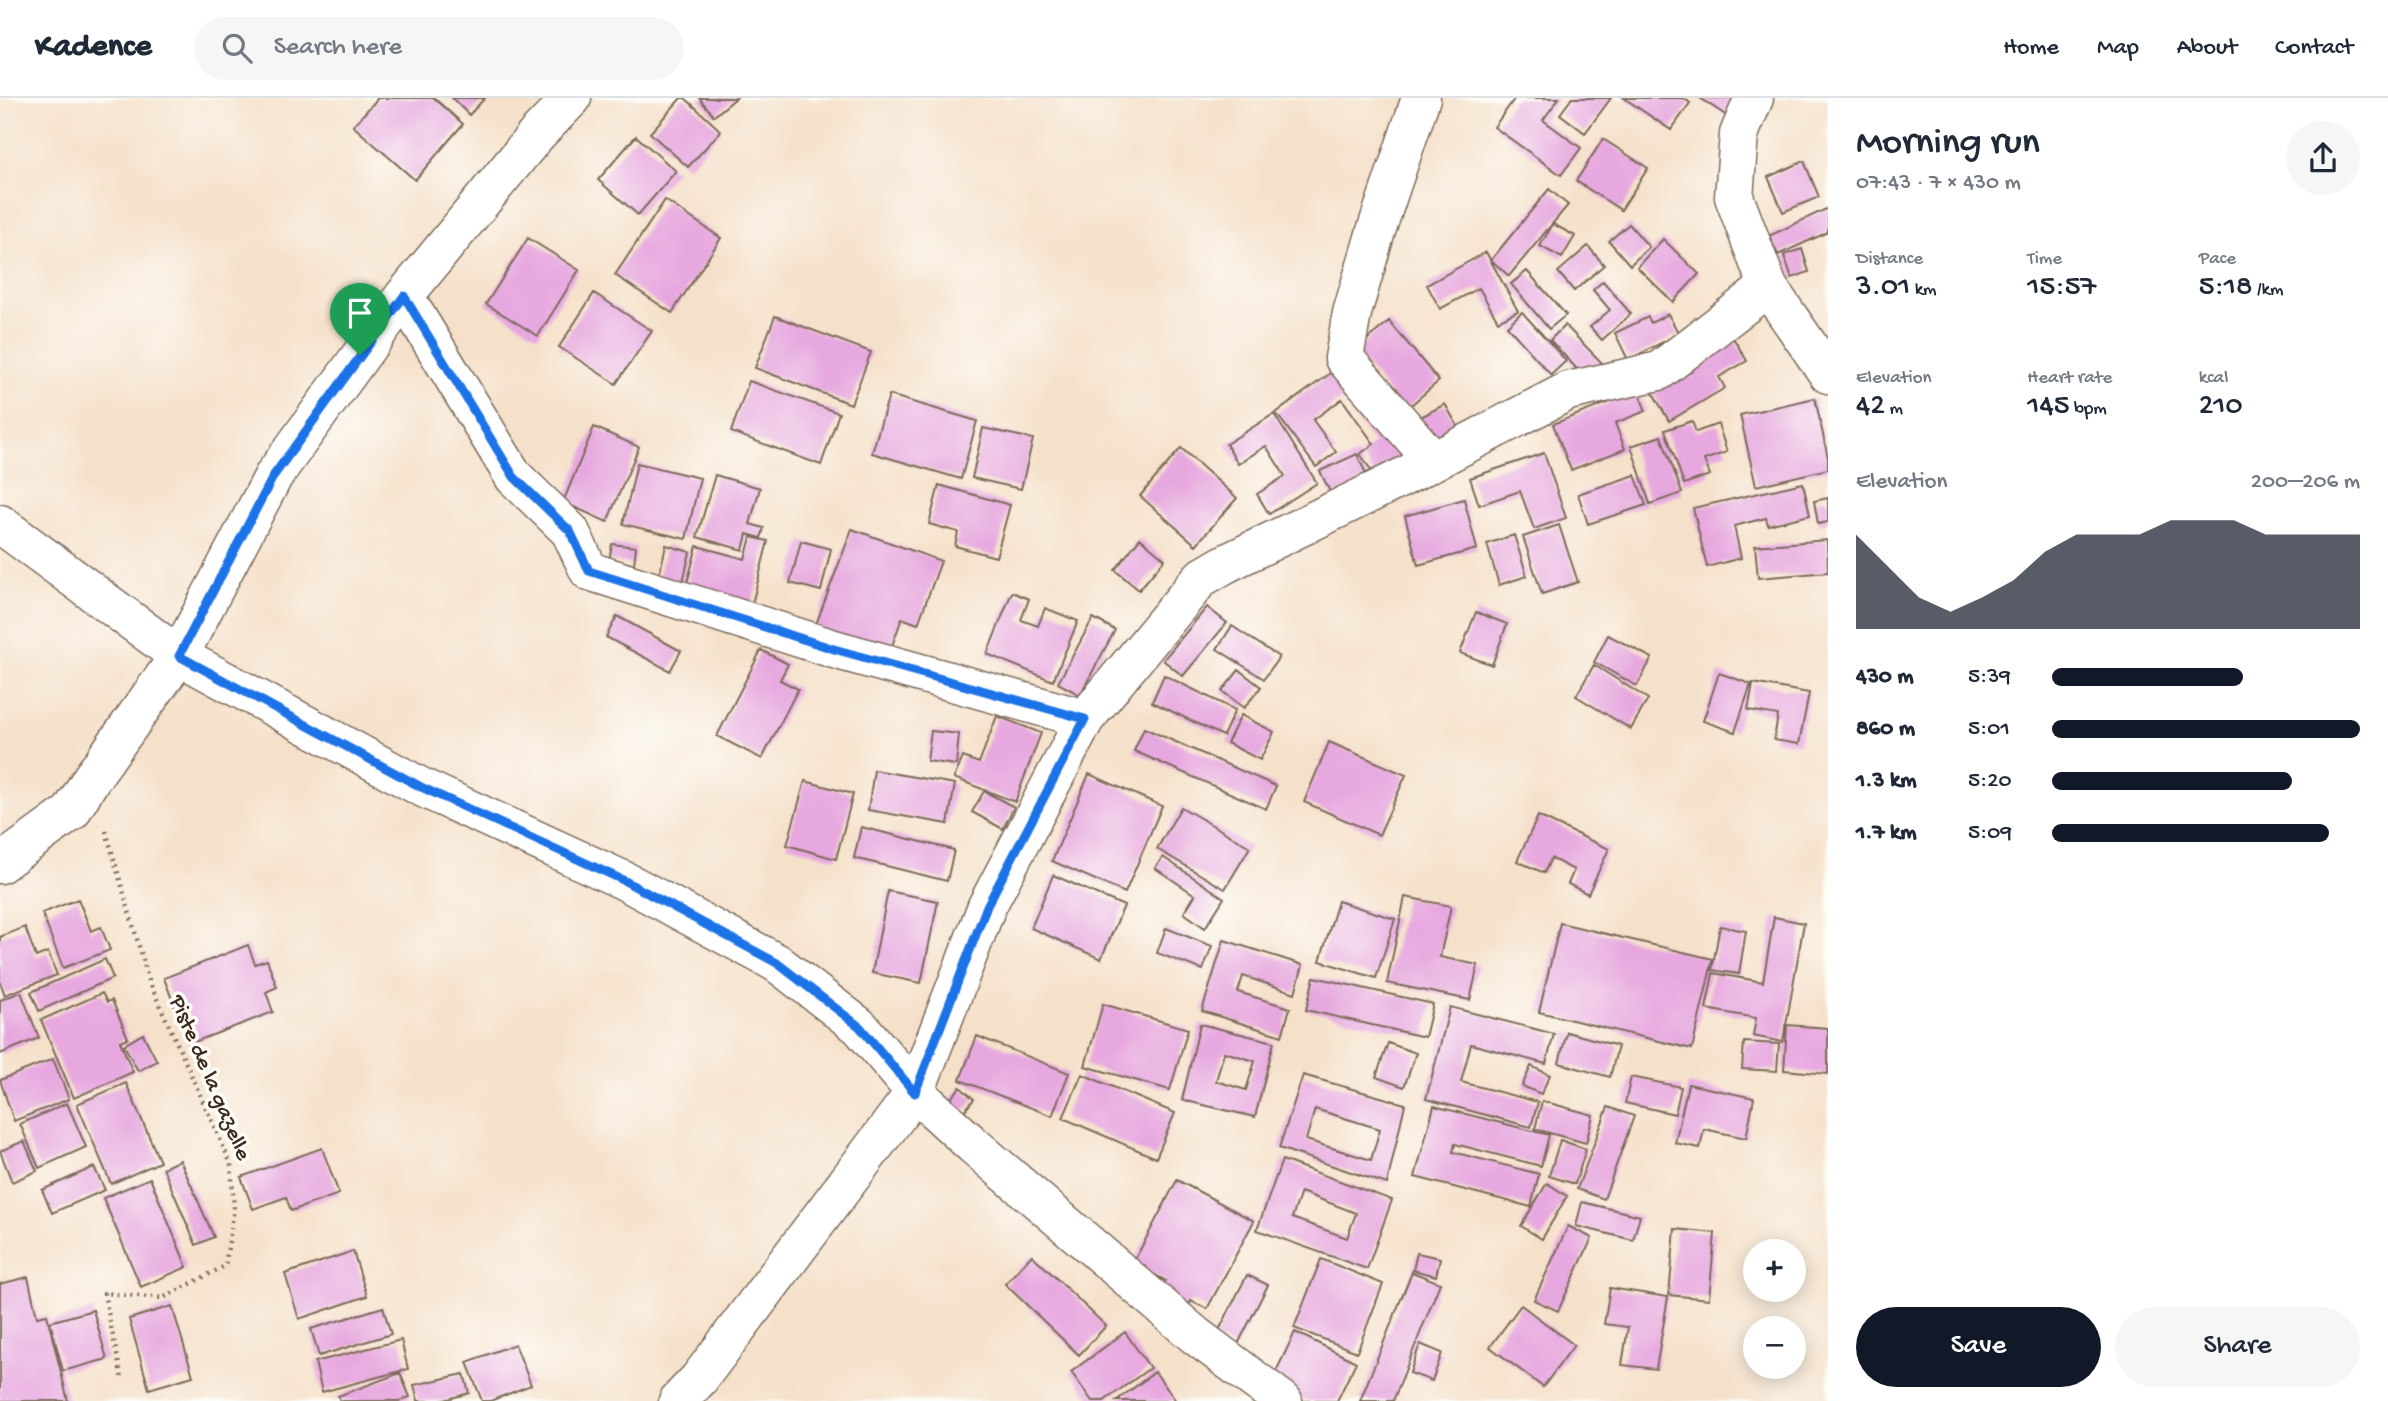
<!DOCTYPE html>
<meta charset="utf-8">
<style>
:root{--surface:#fff;--page:#f6f6f7;--text:#1f2937;--muted:#747a83;--line:#e0e1e3;--accent:#111827}
body{margin:0;font-family:"Gochi Hand",sans-serif;background:var(--page);color:var(--text);height:100vh;display:flex;flex-direction:column;font-size:26px;white-space:nowrap}
*{box-sizing:border-box;margin:0}
p{font-size:23px;color:var(--muted)}
.icon{flex:none;width:38px;height:38px;fill:none;stroke:currentColor;stroke-width:2;stroke-linecap:round;stroke-linejoin:round}
.map{position:relative;flex:1;overflow:hidden}
.sheet{display:flex;flex-direction:column;background:var(--surface);width:560px}
.sheet>*{flex:none}
.controls{position:absolute;left:1743px;top:1141px;display:grid;gap:14px}
.controls a{display:grid;place-items:center;width:63px;height:63px;border-radius:50%;background:var(--surface);box-shadow:0 4px 18px #0003;font-size:35px}
.pin{position:absolute;display:grid;place-items:center;width:60px;height:60px;color:#fff;margin:-72px -30px;border-radius:50% 50% 50% 0;rotate:-45deg;box-shadow:0 0 7px #0007}
.pin .icon{rotate:45deg}
.round{display:grid;place-items:center;flex:none;width:74px;height:74px;border-radius:37px;background:var(--page)}
.summary{display:flex;align-items:center;justify-content:space-between;height:119px;padding:0 28px}
h1{font-size:38px;font-weight:600;line-height:52px}
.stats{display:grid;grid-template-columns:repeat(3,1fr);gap:10px;height:119px;padding:7px 28px}
.stats div{display:grid;align-content:center}
.stats b{font-size:30px;font-weight:600}
.stats small{font-size:19px;font-weight:400}
.stats p{font-size:19px}
.chart{height:196px;padding:14px 28px}
.chart p{display:flex;justify-content:space-between}
.chart svg{width:100%;height:126px;margin-top:7px;fill:var(--accent);opacity:.7}
.primary-button{display:flex;gap:14px;margin-top:auto;padding:14px 28px}
.primary-button a{flex:1;height:80px;border-radius:42px;background:var(--accent);color:#fff;font-size:28px;font-weight:600;line-height:80px;text-align:center}
.primary-button a+a{background:var(--page);color:var(--text)}
ul{padding:0 28px;list-style:none;font-size:23px}
li{display:grid;grid-template-columns:112px 84px 1fr;align-items:center;height:52px}
li i{height:18px;border-radius:9px;background:var(--accent)}
header{display:flex;align-items:center;gap:42px;box-sizing:border-box;height:98px;padding:0 35px;background:var(--surface);border-bottom:2px solid var(--line)}
header strong{font-size:33px}
nav{display:flex;gap:38px;margin-inline-start:auto;font-size:24px}
.search{width:490px;height:63px;background:var(--page);display:flex;align-items:center;gap:18px;box-sizing:border-box;padding:0 24px;border-radius:38px;color:var(--muted);font-size:26px}
main{display:flex;flex:1;min-height:0}
.map>svg:first-child{display:block}
.building{fill:#e7a8df;fill-rule:evenodd}
.lines{fill:none;stroke-linecap:round;stroke-linejoin:round}
.minor-casing{stroke:#7c6a5a;stroke-width:41}
.path{stroke:#7c6a5a;stroke-width:4.5;stroke-dasharray:2 5;stroke-linecap:butt}
.minor{stroke:#fff;stroke-width:38}
.route-casing{stroke:#fff;stroke-width:14}
.route{stroke:#1a73e8;stroke-width:9}
.labels{text-anchor:middle;dominant-baseline:central;stroke-width:7;stroke-linejoin:round;paint-order:stroke}
.street-label{font-size:23px;fill:#3b2a1e;stroke:#fdfcf7}
</style>
<header>
<strong>Kadence</strong>
<div class="search"><svg class="icon" aria-label="search" viewBox="0 0 24 24"><circle cx="10" cy="10" r="6"/><path d="M15 15l6 6"/></svg>Search here</div>
<nav><a>Home</a><a>Map</a><a>About</a><a>Contact</a></nav>
</header>
<main>
<div class="map">
<svg width="1828" height="1303" viewBox="0 0 1828 1303">
<rect width="100%" height="100%" fill="#fdfcf7"/>
<filter id="ink" filterUnits="userSpaceOnUse"><feTurbulence type="fractalNoise" baseFrequency=".0143" numOctaves="2"/><feDisplacementMap in="SourceGraphic" scale="14" xChannelSelector="R" yChannelSelector="G"/><feConvolveMatrix kernelMatrix="1 2 1 2 8 2 1 2 1" color-interpolation-filters="sRGB"/></filter>
<filter id="wash" filterUnits="userSpaceOnUse"><feTurbulence type="fractalNoise" baseFrequency=".00686" numOctaves="4" result="noise"/><feDisplacementMap in="SourceGraphic" scale="28" xChannelSelector="R" yChannelSelector="G"/><feGaussianBlur stdDeviation="1.57" result="paint"/><feColorMatrix in="noise" values="0 0 0 0 0 0 0 0 0 0 0 0 0 0 0 0 0 1.4 0 .05"/><feComposite in="paint" operator="in"/></filter>
<g filter="url(#wash)">
<rect width="100%" height="100%" fill="#f5e1ca"/>
<g id="blocks">
<path class="building" d="M 378,0 L 434,0 L 463,26 L 415,82 L 353,28 Z
M 452,0 L 485,0 L 469,17 Z
M 681,0 L 685,0 L 721,33 L 688,69 L 650,35 Z
M 699,0 L 736,0 L 714,18 Z
M 1515,0 L 1559,0 L 1543,22 L 1581,50 L 1561,77 L 1494,29 Z
M 1572,0 L 1611,0 L 1585,35 L 1560,16 Z
M 1624,0 L 1684,0 L 1690,5 L 1671,32 Z
M 1700,0 L 1739,0 L 1727,18 Z
M 636,38 L 676,73 L 638,117 L 598,82 Z
M 1603,41 L 1648,70 L 1621,112 L 1576,83 Z
M 1804,63 L 1819,99 L 1783,114 L 1768,79 Z
M 1549,91 L 1568,107 L 1509,178 L 1491,162 Z
M 665,102 L 721,140 L 672,215 L 615,177 Z
M 1828,110 L 1828,134 L 1778,157 L 1769,138 Z
M 1553,126 L 1575,138 L 1562,160 L 1540,148 Z
M 1629,126 L 1649,149 L 1630,167 L 1609,143 Z
M 528,140 L 579,172 L 538,238 L 486,206 Z
M 1663,141 L 1699,176 L 1673,204 L 1637,169 Z
M 1588,148 L 1604,167 L 1574,193 L 1558,174 Z
M 1802,151 L 1809,174 L 1792,180 L 1784,157 Z
M 1486,154 L 1518,213 L 1498,223 L 1479,190 L 1440,211 L 1427,187 Z
M 1527,173 L 1566,217 L 1549,231 L 1511,186 Z
M 1603,183 L 1631,216 L 1602,242 L 1590,229 L 1610,212 L 1593,192 Z
M 594,195 L 652,233 L 616,286 L 559,249 Z
M 1522,214 L 1566,263 L 1551,277 L 1507,228 Z
M 1668,216 L 1679,236 L 1628,262 L 1615,235 L 1648,219 L 1651,225 Z
M 775,218 L 871,254 L 851,306 L 755,270 Z
M 1389,223 L 1439,283 L 1404,313 L 1354,253 Z
M 1565,227 L 1604,267 L 1588,283 L 1550,242 Z
M 1732,238 L 1747,263 L 1719,279 L 1725,290 L 1669,323 L 1649,288 Z
M 1343,266 L 1410,358 L 1378,382 L 1360,356 L 1374,346 L 1342,301 L 1313,322 L 1336,354 L 1316,369 L 1276,315 Z
M 749,283 L 839,315 L 821,367 L 731,334 Z
M 1638,293 L 1646,313 L 1615,325 L 1625,351 L 1571,372 L 1553,326 Z
M 889,297 L 977,323 L 961,381 L 872,355 Z
M 1815,300 L 1828,360 L 1828,371 L 1756,388 L 1740,317 Z
M 1445,306 L 1461,334 L 1433,350 L 1417,321 Z
M 1274,316 L 1317,385 L 1269,416 L 1257,396 L 1285,378 L 1266,348 L 1238,366 L 1226,346 Z
M 1692,323 L 1696,334 L 1718,326 L 1727,354 L 1704,362 L 1710,377 L 1684,386 L 1665,332 Z
M 594,329 L 639,349 L 607,424 L 563,404 Z
M 983,330 L 1033,341 L 1021,391 L 972,380 Z
M 1661,338 L 1682,395 L 1650,406 L 1631,348 Z
M 1181,350 L 1237,400 L 1196,447 L 1140,398 Z
M 1544,355 L 1566,420 L 1534,431 L 1520,393 L 1479,407 L 1470,380 Z
M 1357,356 L 1368,380 L 1332,398 L 1320,373 Z
M 637,365 L 700,380 L 686,441 L 623,426 Z
M 715,377 L 760,390 L 750,426 L 764,430 L 761,440 L 747,436 L 743,452 L 697,439 Z
M 1635,377 L 1646,407 L 1588,426 L 1578,396 Z
M 1803,385 L 1810,417 L 1768,427 L 1766,420 L 1734,428 L 1741,460 L 1707,469 L 1693,410 Z
M 939,387 L 1010,407 L 996,459 L 955,448 L 958,434 L 929,426 Z
M 1828,400 L 1828,424 L 1818,426 L 1814,403 Z
M 1464,401 L 1477,451 L 1418,467 L 1405,418 Z
M 1559,427 L 1578,484 L 1542,496 L 1523,439 Z
M 852,431 L 941,463 L 918,526 L 902,520 L 889,556 L 815,529 Z
M 1514,437 L 1527,478 L 1499,487 L 1487,446 Z
M 751,439 L 768,443 L 752,506 L 686,489 L 697,448 L 745,461 Z
M 1140,440 L 1165,461 L 1139,492 L 1115,472 Z
M 1827,442 L 1828,474 L 1758,480 L 1755,448 Z
M 801,443 L 831,451 L 821,493 L 790,485 Z
M 612,446 L 636,449 L 634,466 L 609,463 Z
M 666,447 L 690,454 L 683,484 L 659,478 Z
M 1012,494 L 1029,501 L 1021,522 L 1038,528 L 1045,510 L 1078,523 L 1053,583 L 987,556 Z
M 1207,509 L 1227,525 L 1183,578 L 1163,562 Z
M 1476,514 L 1507,526 L 1492,567 L 1460,555 Z
M 617,518 L 681,553 L 670,573 L 606,539 Z
M 1093,520 L 1115,532 L 1080,597 L 1058,585 Z
M 1232,528 L 1279,559 L 1264,581 L 1217,551 Z
M 1608,537 L 1652,560 L 1637,588 L 1594,564 Z
M 761,552 L 788,566 L 780,582 L 798,591 L 762,661 L 717,638 Z
M 1594,567 L 1648,601 L 1631,631 L 1576,598 Z
M 1239,572 L 1261,589 L 1244,610 L 1222,593 Z
M 1719,575 L 1751,586 L 1735,634 L 1703,623 Z
M 1164,577 L 1235,612 L 1223,638 L 1152,604 Z
M 1753,585 L 1809,595 L 1799,646 L 1774,642 L 1778,617 L 1748,612 Z
M 1241,617 L 1274,634 L 1260,662 L 1227,645 Z
M 997,618 L 1041,635 L 1015,704 L 954,680 L 963,659 L 979,665 Z
M 1144,630 L 1276,688 L 1266,711 L 1134,653 Z
M 931,633 L 959,636 L 956,667 L 927,663 Z
M 1329,644 L 1406,677 L 1379,737 L 1304,704 Z
M 874,672 L 955,686 L 948,726 L 868,712 Z
M 1089,676 L 1162,708 L 1125,795 L 1052,763 Z
M 805,683 L 853,696 L 836,761 L 787,747 Z
M 984,693 L 1014,709 L 1003,731 L 972,714 Z
M 1181,709 L 1250,749 L 1225,791 L 1157,751 Z
M 1538,718 L 1609,751 L 1588,796 L 1568,786 L 1574,772 L 1551,760 L 1544,775 L 1517,763 Z
M 861,729 L 954,752 L 947,783 L 854,760 Z
M 1163,759 L 1224,800 L 1205,830 L 1184,815 L 1195,797 L 1155,770 Z
M 1053,777 L 1124,808 L 1101,861 L 1031,830 Z
M 888,793 L 938,803 L 921,885 L 872,875 Z
M 1405,799 L 1451,808 L 1440,859 L 1478,867 L 1470,902 L 1387,885 Z
M 78,801 L 91,833 L 101,829 L 110,852 L 63,870 L 42,815 Z
M 1338,803 L 1395,821 L 1376,880 L 1320,863 Z
M 1774,819 L 1804,825 L 1783,944 L 1753,938 L 1756,920 L 1706,911 L 1713,875 L 1763,884 Z
M 1560,825 L 1713,861 L 1692,951 L 1539,914 Z
M 1720,828 L 1746,833 L 1739,876 L 1712,872 Z
M 25,829 L 36,859 L 48,854 L 57,877 L 5,897 L 0,884 L 0,839 Z
M 1166,830 L 1212,848 L 1203,872 L 1157,855 Z
M 1224,842 L 1303,867 L 1295,895 L 1243,878 L 1238,894 L 1290,910 L 1282,938 L 1202,913 Z
M 248,847 L 255,866 L 267,862 L 277,889 L 266,894 L 273,914 L 189,946 L 164,880 Z
M 105,861 L 113,880 L 39,913 L 31,894 Z
M 1314,879 L 1433,906 L 1425,939 L 1306,912 Z
M 21,894 L 39,940 L 0,956 L 0,902 Z
M 102,895 L 107,904 L 112,902 L 128,940 L 120,943 L 133,974 L 74,1000 L 41,922 Z
M 1103,906 L 1188,931 L 1170,992 L 1085,968 Z
M 1450,909 L 1554,936 L 1546,966 L 1471,946 L 1461,984 L 1538,1004 L 1531,1029 L 1426,1001 Z
M 1200,926 L 1274,944 L 1255,1019 L 1182,1002 ZM 1224,954 L 1255,963 L 1246,992 L 1216,983 Z
M 1787,927 L 1828,930 L 1828,976 L 1784,972 Z
M 1567,934 L 1618,948 L 1610,979 L 1559,965 Z
M 143,936 L 157,963 L 138,973 L 124,947 Z
M 977,938 L 1069,975 L 1052,1018 L 960,982 Z
M 1744,944 L 1779,946 L 1777,973 L 1742,971 Z
M 1388,945 L 1416,955 L 1404,989 L 1376,979 Z
M 53,961 L 69,1001 L 14,1023 L 0,982 Z
M 1531,968 L 1550,977 L 1541,996 L 1522,988 Z
M 1082,976 L 1175,1015 L 1156,1060 L 1063,1020 Z
M 1303,977 L 1405,1006 L 1387,1086 L 1279,1050 ZM 1315,1011 L 1380,1031 L 1371,1062 L 1306,1042 Z
M 1631,979 L 1681,989 L 1675,1016 L 1625,1005 Z
M 126,985 L 160,1064 L 111,1086 L 77,1006 Z
M 1688,986 L 1754,1000 L 1746,1040 L 1704,1031 L 1700,1050 L 1675,1045 Z
M 960,989 L 974,1001 L 960,1018 L 946,1007 Z
M 1542,1003 L 1593,1017 L 1586,1045 L 1535,1031 Z
M 67,1005 L 86,1049 L 39,1070 L 20,1026 Z
M 1434,1008 L 1549,1037 L 1541,1068 L 1455,1046 L 1453,1054 L 1539,1076 L 1531,1109 L 1415,1079 Z
M 1608,1009 L 1634,1018 L 1604,1101 L 1577,1091 Z
M 1560,1042 L 1586,1051 L 1575,1086 L 1549,1078 Z
M 24,1043 L 37,1073 L 12,1084 L 0,1053 Z
M 322,1050 L 339,1096 L 291,1113 L 286,1099 L 253,1111 L 241,1079 Z
M 180,1062 L 214,1139 L 196,1147 L 163,1070 Z
M 1282,1062 L 1392,1102 L 1367,1171 L 1257,1132 ZM 1301,1094 L 1356,1115 L 1347,1140 L 1292,1120 Z
M 94,1069 L 105,1092 L 52,1115 L 42,1092 Z
M 150,1080 L 187,1169 L 141,1189 L 103,1100 Z
M 1177,1082 L 1254,1123 L 1207,1211 L 1191,1203 L 1186,1213 L 1158,1198 L 1166,1183 L 1133,1165 Z
M 1547,1085 L 1567,1098 L 1542,1141 L 1521,1128 Z
M 1582,1104 L 1640,1118 L 1633,1142 L 1576,1128 Z
M 1568,1128 L 1592,1140 L 1558,1213 L 1534,1202 Z
M 1675,1131 L 1715,1135 L 1709,1201 L 1669,1197 Z
M 353,1153 L 367,1198 L 299,1221 L 285,1176 Z
M 1417,1155 L 1440,1160 L 1436,1178 L 1413,1172 Z
M 1032,1157 L 1106,1228 L 1079,1257 L 1005,1186 Z
M 1321,1161 L 1383,1186 L 1357,1254 L 1294,1230 Z
M 1412,1174 L 1440,1185 L 1393,1303 L 1360,1303 Z
M 1247,1177 L 1268,1187 L 1236,1250 L 1215,1240 Z
M 28,1179 L 37,1219 L 47,1217 L 68,1303 L 0,1303 L 0,1186 Z
M 1610,1190 L 1668,1199 L 1656,1271 L 1622,1267 L 1628,1229 L 1604,1226 Z
M 1521,1207 L 1574,1247 L 1543,1289 L 1490,1249 Z
M 172,1208 L 193,1278 L 149,1291 L 129,1221 Z
M 383,1209 L 391,1236 L 319,1258 L 311,1231 Z
M 93,1212 L 107,1261 L 63,1273 L 50,1224 Z
M 1125,1234 L 1150,1270 L 1104,1303 L 1092,1303 L 1071,1274 Z
M 1295,1234 L 1356,1264 L 1337,1303 L 1304,1303 L 1270,1286 Z
M 401,1242 L 408,1271 L 322,1294 L 315,1264 Z
M 515,1246 L 531,1287 L 490,1303 L 482,1303 L 467,1264 Z
M 1420,1246 L 1442,1255 L 1432,1283 L 1410,1275 Z
M 1155,1274 L 1176,1303 L 1116,1303 Z
M 400,1275 L 410,1299 L 399,1303 L 340,1303 L 338,1298 Z
M 464,1276 L 469,1295 L 441,1303 L 418,1303 L 414,1287 Z"/>
</g>
</g>
<g filter="url(#ink)">
<use href="#blocks" fill-opacity="0" stroke="#7c6a5a" stroke-width="2"/>
<g class="lines">
<g class="minor-casing">
<path id="minor" d="M 1421,0 L 1376,133 L 1352,215 L 1344,260 L 1431,360
M 1754,0 L 1739,36 L 1734,99 L 1768,189 L 1828,276
M 404,198 L 514,379 L 570,433 L 589,473 L 834,551 L 1085,621
M 0,426 L 179,558 L 421,689 L 625,783 L 777,865 L 860,929 L 915,994 L 973,1047 L 1196,1238 L 1283,1303
M 0,766 L 71,714 L 91,681 L 179,558 L 274,377 L 404,198 L 537,36 L 572,0
M 678,1303 L 699,1281 L 915,994 L 987,808 L 1085,621 L 1201,480 L 1225,466 L 1399,381 L 1568,293 L 1659,273 L 1768,189"/>
</g>
<path class="path" d="M 106,733 L 149,883 L 231,1066 L 234,1111 L 225,1168 L 163,1200 L 104,1195 L 122,1281"/>
<use href="#minor" class="minor"/>
</g>
</g>
<g class="lines" filter="url(#ink)">
<g class="route-casing">
<path id="route" d="M 404,198 L 514,379 L 570,433 L 589,473 L 834,551 L 1085,621 L 987,808 L 915,995 L 860,929 L 777,865 L 625,783 L 421,689 L 179,558 L 274,377 Z"/>
</g>
<use href="#route" class="route"/>
</g>
<g class="labels">
<g class="street-label">
<text transform="translate(209 980) rotate(67)">Piste de la gazelle</text>
</g>
</g>
</svg>
<div class="controls">
<a>+</a>
<a>−</a>
</div>
<div class="pin" style="left:360px;top:257px;background:#1e9e55"><svg class="icon" aria-label="arrive" viewBox="0 0 24 24"><path d="M6 21V4h12l-3 4 3 4H6"/></svg></div>
</div>
<section class="sheet">
<div class="summary"><div><h1>Morning run</h1><p>07:43 · 7 × 430 m</p></div><a class="round"><svg class="icon" aria-label="share" viewBox="0 0 24 24"><path d="M12 15V3M7 8l5-5 5 5M5 13v7h14v-7"/></svg></a></div>
<div class="stats">
<div><p>Distance</p><b>3.01<small> km</small></b></div>
<div><p>Time</p><b>15:57</b></div>
<div><p>Pace</p><b>5:18<small> /km</small></b></div>
</div>
<div class="stats">
<div><p>Elevation</p><b>42<small> m</small></b></div>
<div><p>Heart rate</p><b>145<small> bpm</small></b></div>
<div><p>kcal</p><b>210</b></div>
</div>
<div class="chart"><p><span>Elevation</span>200–206 m</p>
<svg viewBox="0 0 160 44" preserveAspectRatio="none"><path d="M0 44V11L10 22L20 33L30 38L40 33L50 27L60 17L70 11L80 11L90 11L100 6L110 6L120 6L130 11L140 11L150 11L160 11V44z"/></svg>
</div>
<ul>
<li><b>430 m</b>5:39<i style="width:62%"></i></li>
<li><b>860 m</b>5:01<i style="width:100%"></i></li>
<li><b>1.3 km</b>5:20<i style="width:78%"></i></li>
<li><b>1.7 km</b>5:09<i style="width:90%"></i></li>
</ul>
<div class="primary-button"><a>Save</a><a>Share</a></div>
</section>
</main>
